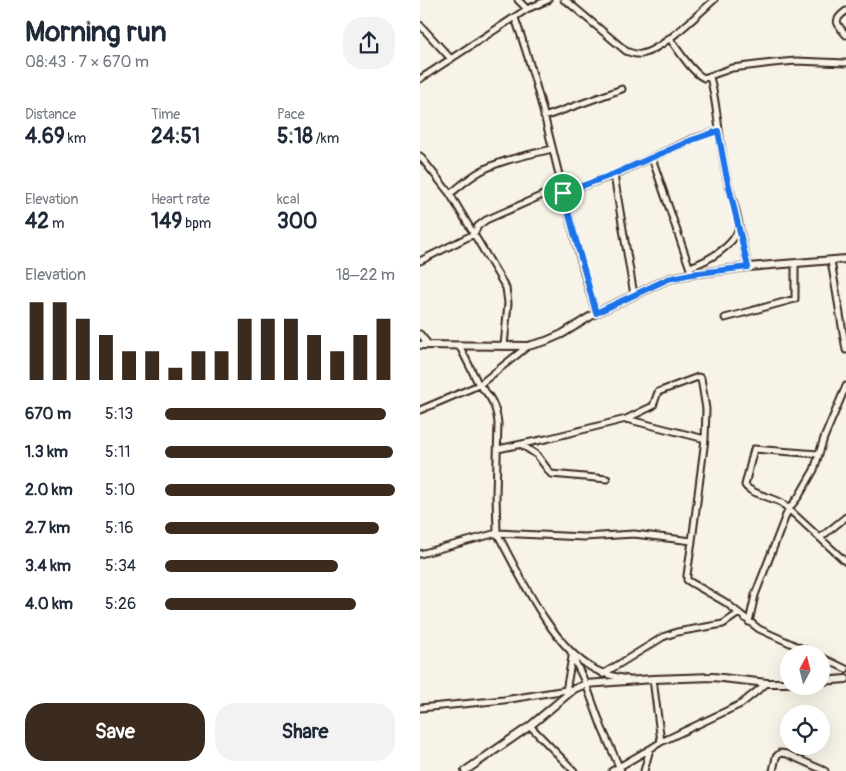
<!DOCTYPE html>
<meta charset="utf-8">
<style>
:root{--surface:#fff;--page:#f2f2f3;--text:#1f2937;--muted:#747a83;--accent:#3b2a1e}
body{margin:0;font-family:Pangolin,sans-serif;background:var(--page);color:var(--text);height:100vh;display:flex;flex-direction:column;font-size:19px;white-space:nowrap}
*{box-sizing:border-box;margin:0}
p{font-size:16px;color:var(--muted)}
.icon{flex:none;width:28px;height:28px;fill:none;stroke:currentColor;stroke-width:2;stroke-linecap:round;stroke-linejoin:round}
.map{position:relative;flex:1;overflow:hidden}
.side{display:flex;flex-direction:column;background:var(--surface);width:420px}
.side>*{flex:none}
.needle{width:32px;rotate:7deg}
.tools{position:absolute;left:360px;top:645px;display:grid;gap:10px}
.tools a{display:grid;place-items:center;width:50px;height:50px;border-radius:50%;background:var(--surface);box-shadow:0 5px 20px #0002;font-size:25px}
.pin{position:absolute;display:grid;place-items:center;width:42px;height:42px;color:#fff;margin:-21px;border:2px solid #fff;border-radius:50%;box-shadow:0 1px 5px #0007}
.round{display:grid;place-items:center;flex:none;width:52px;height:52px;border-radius:20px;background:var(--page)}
.head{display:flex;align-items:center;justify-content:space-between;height:85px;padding:0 25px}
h1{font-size:28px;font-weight:700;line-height:38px}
.figures{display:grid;grid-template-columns:repeat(3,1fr);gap:8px;height:85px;padding:5px 25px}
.figures div{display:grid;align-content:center}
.figures b{font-size:21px;font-weight:700}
.figures small{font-size:14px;font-weight:400}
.figures p{font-size:14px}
.chart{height:140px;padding:10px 25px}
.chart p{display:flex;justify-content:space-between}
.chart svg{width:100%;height:90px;margin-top:5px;stroke:var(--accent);stroke-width:6}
.primary-button{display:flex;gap:10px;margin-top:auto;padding:10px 25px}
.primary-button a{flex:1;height:58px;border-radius:20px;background:var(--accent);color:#fff;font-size:20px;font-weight:700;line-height:58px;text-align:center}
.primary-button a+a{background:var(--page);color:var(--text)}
ul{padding:0 25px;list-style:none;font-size:16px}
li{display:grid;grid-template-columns:80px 60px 1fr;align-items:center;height:38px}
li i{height:12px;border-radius:6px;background:var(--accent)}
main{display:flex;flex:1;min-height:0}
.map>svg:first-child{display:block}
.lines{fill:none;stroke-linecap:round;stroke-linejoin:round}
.minor-casing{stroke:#3b2a1e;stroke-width:9}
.tertiary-casing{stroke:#3b2a1e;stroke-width:10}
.minor{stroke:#f7f3e8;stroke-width:5}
.tertiary{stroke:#f7f3e8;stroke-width:6}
.route-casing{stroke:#fff;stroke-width:10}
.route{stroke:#1a73e8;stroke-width:6}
</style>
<main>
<section class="side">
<div class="head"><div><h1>Morning run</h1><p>08:43 · 7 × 670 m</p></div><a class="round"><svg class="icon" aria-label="share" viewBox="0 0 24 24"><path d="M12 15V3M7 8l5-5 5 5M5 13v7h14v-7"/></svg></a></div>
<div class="figures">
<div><p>Distance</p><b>4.69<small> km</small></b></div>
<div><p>Time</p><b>24:51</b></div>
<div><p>Pace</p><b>5:18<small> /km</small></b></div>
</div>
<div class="figures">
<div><p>Elevation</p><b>42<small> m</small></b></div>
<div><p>Heart rate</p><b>149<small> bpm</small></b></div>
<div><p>kcal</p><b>300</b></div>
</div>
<div class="chart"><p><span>Elevation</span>18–22 m</p>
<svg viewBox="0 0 160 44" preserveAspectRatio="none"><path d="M5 44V6M15 44V6M25 44V14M35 44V22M45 44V30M55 44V30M65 44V38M75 44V30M85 44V30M95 44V14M105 44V14M115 44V14M125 44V22M135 44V30M145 44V22M155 44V14"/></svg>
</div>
<ul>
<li><b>670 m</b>5:13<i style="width:96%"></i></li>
<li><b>1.3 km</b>5:11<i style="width:99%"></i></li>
<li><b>2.0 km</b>5:10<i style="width:100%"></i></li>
<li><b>2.7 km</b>5:16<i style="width:93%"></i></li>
<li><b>3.4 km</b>5:34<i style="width:75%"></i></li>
<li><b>4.0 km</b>5:26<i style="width:83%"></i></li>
</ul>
<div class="primary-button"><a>Save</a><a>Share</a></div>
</section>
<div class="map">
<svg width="426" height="771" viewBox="0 0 426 771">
<rect width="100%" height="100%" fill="#f7f3e8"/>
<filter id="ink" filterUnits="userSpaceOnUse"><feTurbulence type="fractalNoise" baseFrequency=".02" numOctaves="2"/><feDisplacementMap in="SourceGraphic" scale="10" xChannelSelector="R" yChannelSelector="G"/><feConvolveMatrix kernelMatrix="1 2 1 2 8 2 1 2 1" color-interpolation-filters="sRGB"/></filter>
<g filter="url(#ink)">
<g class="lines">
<g class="minor-casing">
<path id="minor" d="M 98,0 L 107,9
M 144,0 L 148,2 L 206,51 C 211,53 215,55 221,54 C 242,50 277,15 294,0
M 426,11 C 412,21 417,24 426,35
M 95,18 C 129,114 145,216 176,313
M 0,25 L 31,59
M 249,38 C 258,49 272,73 284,78 L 312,68 L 353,63 L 376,61 L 426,63
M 0,79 L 107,9 L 128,0
M 124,117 L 202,89
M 0,156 L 30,194 L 86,288 L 88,303 L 84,346
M 232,158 L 270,269
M 194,175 L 214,295
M 143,193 L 194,175 L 272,139 L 298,131
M 30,194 C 40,186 50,177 61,171 C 83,159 109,155 132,149
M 319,226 L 328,267
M 0,261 L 54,234 L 58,226 L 66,220 L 141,187
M 411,261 L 426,350
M 270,267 C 287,261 314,247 319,227 C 320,221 310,191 308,183 C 299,148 299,111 290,77
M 305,318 L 375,299 L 375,264
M 0,334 L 9,345
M 0,410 L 59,385 L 39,345
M 206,419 L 233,406 L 238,392 L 278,377 L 281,378 L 286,409 L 285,439
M 102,445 L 117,455 L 131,474 L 187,479
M 78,449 L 126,439 L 206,419 L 285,439 L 272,541
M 398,454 L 334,449 L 325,485 C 330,494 352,497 362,503 L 426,562
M 77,533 L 164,537 L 214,534 L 272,541 L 267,575 L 267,580 L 270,582 L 305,602 L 339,629 L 394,654
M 77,533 C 100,575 131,646 174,669 C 185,675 196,677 207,679
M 400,538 L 426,517
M 0,554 L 77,533 L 76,494 L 78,423 C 76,406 71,396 59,385 L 108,346
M 329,622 L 335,595 L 368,510 L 379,496 L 394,470 L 404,438 L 426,386
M 151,653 L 166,684 L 182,728 L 201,771
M 401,657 L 426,669
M 183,674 L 243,637 L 257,632 L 303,624 L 319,613
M 146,691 L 152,657
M 0,708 L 84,700 L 153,689
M 110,726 L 154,771
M 241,742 L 321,704 L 347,683
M 230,749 L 241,742 L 233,679
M 192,771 L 230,749 L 224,771
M 353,771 L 356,757 L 360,753 L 367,754 L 405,771"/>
</g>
<g class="tertiary-casing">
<path id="tertiary" d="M 0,345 L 108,346 L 126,341 L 142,334 L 176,313 L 248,279 L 271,274 L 328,267 L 426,259
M 401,681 L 426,679
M 45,771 L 110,726 L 154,689 L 166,684 L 233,679 L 293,677 L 347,683 L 369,683"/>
</g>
<use href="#minor" class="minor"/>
<use href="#tertiary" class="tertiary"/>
</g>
</g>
<g class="lines" filter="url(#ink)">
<g class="route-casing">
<path id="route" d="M 298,131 L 306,174 L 328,267 L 271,274 L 248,279 L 176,313 L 143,193 L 194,174 L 272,140 Z"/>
</g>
<use href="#route" class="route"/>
</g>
</svg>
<div class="tools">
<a><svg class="needle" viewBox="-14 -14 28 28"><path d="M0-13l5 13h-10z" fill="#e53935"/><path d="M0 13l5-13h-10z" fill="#747a83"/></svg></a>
<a><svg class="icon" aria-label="locate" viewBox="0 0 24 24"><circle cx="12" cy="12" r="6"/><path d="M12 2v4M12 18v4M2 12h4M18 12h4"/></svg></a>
</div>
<div class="pin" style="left:143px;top:193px;background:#1e9e55"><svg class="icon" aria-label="arrive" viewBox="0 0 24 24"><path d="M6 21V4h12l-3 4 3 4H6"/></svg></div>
</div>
</main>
